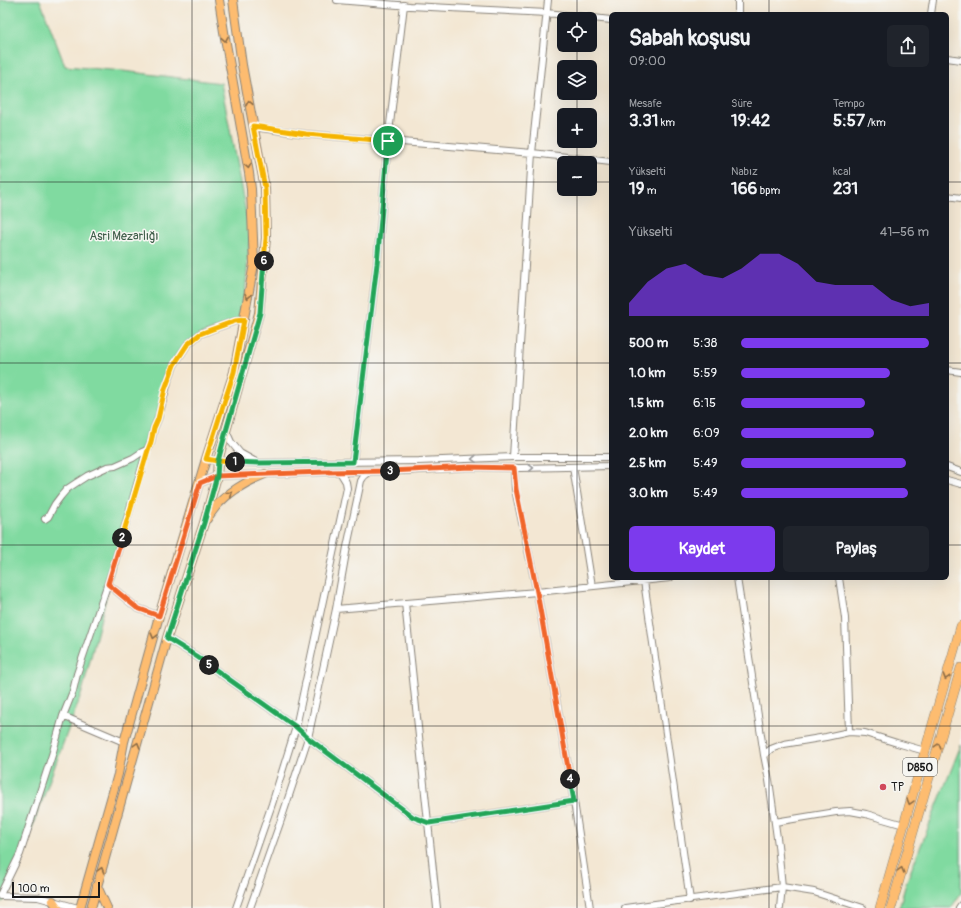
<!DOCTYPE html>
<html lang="tr">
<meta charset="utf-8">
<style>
:root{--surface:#171b24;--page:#20242c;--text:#f1f3f6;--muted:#9ea1a6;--accent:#7c3aed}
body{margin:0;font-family:Pangolin,sans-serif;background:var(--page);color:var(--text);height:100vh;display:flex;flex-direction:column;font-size:15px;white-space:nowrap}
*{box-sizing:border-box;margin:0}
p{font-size:13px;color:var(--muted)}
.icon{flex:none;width:22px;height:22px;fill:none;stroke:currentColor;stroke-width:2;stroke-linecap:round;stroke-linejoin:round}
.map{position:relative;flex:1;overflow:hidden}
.sheet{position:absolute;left:609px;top:12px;width:340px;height:568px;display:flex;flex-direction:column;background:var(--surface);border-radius:6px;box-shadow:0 4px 16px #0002}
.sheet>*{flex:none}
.tools{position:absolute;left:557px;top:12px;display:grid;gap:8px}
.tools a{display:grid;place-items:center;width:40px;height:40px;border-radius:6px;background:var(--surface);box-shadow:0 4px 16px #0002;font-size:20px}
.scale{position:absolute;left:12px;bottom:10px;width:88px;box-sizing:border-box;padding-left:4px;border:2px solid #1c1c1c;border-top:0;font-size:11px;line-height:14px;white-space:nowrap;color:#1c1c1c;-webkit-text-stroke:3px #f6f6f2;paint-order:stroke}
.pin{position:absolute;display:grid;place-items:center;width:34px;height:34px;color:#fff;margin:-17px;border:2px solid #fff;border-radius:50%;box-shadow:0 1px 4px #0007}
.km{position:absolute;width:20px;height:20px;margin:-10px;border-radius:50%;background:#222;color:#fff;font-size:11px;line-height:20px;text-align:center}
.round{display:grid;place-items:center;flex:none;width:42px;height:42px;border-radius:6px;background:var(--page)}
.head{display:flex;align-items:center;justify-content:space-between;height:68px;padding:0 20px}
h1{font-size:22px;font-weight:800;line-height:30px}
.figures{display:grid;grid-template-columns:repeat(3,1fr);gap:6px;height:68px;padding:4px 20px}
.figures div{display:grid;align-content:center}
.figures b{font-size:17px;font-weight:800}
.figures small{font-size:11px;font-weight:400}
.figures p{font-size:11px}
.chart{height:112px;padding:8px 20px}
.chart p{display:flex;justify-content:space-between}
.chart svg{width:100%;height:72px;margin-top:4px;fill:var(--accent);opacity:.7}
.button{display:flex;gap:8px;margin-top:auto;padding:8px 20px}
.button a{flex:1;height:46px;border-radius:6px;background:var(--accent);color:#fff;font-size:16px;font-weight:800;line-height:46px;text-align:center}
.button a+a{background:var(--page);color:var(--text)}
ul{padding:0 20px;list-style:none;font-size:13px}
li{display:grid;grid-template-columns:64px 48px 1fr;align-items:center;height:30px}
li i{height:10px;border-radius:5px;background:var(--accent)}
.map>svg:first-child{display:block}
.green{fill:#80daa0;stroke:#4e7b5e}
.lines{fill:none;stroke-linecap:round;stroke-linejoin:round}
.minor-casing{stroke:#888278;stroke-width:8}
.major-casing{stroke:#888278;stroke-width:10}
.highway-casing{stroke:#888278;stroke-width:10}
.minor{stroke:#fff;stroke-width:6}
.major{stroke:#fdbc70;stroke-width:8}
.highway{stroke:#fdbc70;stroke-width:9}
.oneway{stroke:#8c6c46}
.oneway2{stroke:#999}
.split-1-casing{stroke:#fff;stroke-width:8}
.split-2-casing{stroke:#fff;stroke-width:8}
.split-3-casing{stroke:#fff;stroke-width:8}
.split-4-casing{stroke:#fff;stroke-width:8}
.split-5-casing{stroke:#fff;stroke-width:8}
.split-6-casing{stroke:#fff;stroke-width:8}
.split-7-casing{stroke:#fff;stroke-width:8}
.split-1{stroke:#22a559;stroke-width:5}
.split-2{stroke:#f5b400;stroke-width:5}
.split-3{stroke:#f0652b;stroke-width:5}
.split-4{stroke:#f0652b;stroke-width:5}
.split-5{stroke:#22a559;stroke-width:5}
.split-6{stroke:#22a559;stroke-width:5}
.split-7{stroke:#f5b400;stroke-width:5}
.grid{fill:none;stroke:#1c1c1c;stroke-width:1;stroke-opacity:0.55}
.poi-dot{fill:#d1495b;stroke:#f6f6f2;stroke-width:1.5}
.labels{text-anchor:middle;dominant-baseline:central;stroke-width:3;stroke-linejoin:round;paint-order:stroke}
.shield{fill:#f6f6f2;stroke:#5d5d5c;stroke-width:1}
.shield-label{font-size:11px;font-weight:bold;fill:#1c1c1c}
.park-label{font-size:12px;fill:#3f5e4a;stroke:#f6f6f2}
.poi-label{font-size:12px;fill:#1c1c1c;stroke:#f6f6f2;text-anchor:start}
</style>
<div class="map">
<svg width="961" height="908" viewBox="0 0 961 908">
<rect width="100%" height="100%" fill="#f6f6f2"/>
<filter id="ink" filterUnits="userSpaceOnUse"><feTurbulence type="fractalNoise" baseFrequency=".025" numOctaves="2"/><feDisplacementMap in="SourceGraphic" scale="8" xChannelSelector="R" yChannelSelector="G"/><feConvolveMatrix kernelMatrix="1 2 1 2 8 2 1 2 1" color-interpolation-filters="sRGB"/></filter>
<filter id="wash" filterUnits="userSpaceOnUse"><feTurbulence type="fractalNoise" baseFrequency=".012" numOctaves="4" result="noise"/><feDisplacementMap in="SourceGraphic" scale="16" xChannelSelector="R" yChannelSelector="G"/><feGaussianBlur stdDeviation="0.9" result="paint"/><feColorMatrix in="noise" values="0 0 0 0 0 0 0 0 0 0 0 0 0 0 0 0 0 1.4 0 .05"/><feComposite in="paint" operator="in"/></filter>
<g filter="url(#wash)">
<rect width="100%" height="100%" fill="#f3e7d3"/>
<path class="green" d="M 0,0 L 40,0 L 65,66 L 123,71 L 221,83 L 250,234 L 243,320 L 199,334 L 173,364 L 146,446 L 130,504 L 82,692 L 6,899 L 0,904 Z
M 961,745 L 961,893 L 951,908 L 899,908 L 906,883 Z"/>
</g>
<g filter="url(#ink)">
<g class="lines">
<g class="minor-casing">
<path id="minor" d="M 337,0 L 410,6 L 547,13 L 611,20
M 738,14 L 738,0
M 931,14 L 933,0
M 947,58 L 961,60
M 253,127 L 306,134 L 532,153 L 611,162
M 947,196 L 961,198
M 947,370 L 961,372
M 226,431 L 231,442 L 240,453 L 256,462
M 513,457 L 532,153 L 548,0
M 206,459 L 218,461 L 258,463 L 419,461 L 513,457 L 611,457
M 353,461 L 377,264 L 388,141 L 404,5
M 573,467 L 592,586
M 947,467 L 961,472
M 514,468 L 515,489 L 537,592 L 574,801 L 590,908
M 947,480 L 961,484
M 200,483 L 217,476 L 324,472 L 403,471 L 470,467 L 520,468 L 611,466
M 45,519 L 48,517 L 55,504 L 61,496 L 67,489 L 76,483 L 87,476 L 107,467 L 115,466 L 133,458 L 142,452 L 147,450
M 737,578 L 764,755
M 839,578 L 845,618 L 849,732
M 644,581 L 690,900
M 108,584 L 137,608 L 159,616
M 405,603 L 437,908
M 336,609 L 537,592 L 670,578
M 167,638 L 196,656 L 296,727 L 308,738 L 413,817 L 429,823 L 574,801
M 63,716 L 124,742
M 775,822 L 836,812 L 850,811 L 866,814 L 904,825
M 0,895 L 20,854 L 52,755 L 63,716 L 73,691 L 77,674 L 113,568 L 147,450 L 151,442 L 154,428 L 158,419 L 169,378 L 174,365 L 187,345 L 200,334 L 210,330 L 235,321 L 244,320
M 0,896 L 38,897 L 78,908
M 236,908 L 272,804 L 296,727 L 347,488 L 346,482 L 340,472
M 250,908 L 281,820 L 308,738 L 336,609 L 347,547 L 361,481 C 363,477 366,474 370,472
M 625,908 L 782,887 L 814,892 L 863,908
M 780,908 L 782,887 L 778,845 L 769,780 L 764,755 L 771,749 L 784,744 L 826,737 L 849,732 L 865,733 L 897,743 L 925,751
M 959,908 L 961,905"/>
</g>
<g class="major-casing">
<path id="major" d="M 207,519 C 210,514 214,509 218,504 C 231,490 248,481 265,474
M 97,886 L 107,908
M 53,901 L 58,908
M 80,908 L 118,774 L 124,742 L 159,616 L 206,459 L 234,372 L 254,264 L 251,189 L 249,173 L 225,38 L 219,0
M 91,908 L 167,638 L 204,523 L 217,476 L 218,461 L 226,431 L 259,313 L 266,238 L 265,188 L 242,65 L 233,0"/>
</g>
<g class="highway-casing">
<path id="highway" d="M 880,908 L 961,626
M 891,908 L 961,668"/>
</g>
<use href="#minor" class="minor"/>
<use href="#major" class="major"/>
<use href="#highway" class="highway"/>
</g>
<defs><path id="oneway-chevron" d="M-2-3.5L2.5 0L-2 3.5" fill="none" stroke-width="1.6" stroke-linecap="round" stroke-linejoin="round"/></defs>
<g class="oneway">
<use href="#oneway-chevron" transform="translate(225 39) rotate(80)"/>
<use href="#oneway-chevron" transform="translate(249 103) rotate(-101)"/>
<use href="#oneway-chevron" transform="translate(248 166) rotate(80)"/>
<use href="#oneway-chevron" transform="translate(248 296) rotate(100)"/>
<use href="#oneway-chevron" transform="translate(230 494) rotate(-40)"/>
<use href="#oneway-chevron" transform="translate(154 636) rotate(105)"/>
<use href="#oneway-chevron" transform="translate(946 677) rotate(106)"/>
<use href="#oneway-chevron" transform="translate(137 745) rotate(-74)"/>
<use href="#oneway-chevron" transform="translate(938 746) rotate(-74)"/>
<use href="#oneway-chevron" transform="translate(910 802) rotate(106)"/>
<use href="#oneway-chevron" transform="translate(101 870) rotate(-74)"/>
<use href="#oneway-chevron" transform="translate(901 870) rotate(-74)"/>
</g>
<g class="oneway2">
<use href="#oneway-chevron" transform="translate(474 459) rotate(178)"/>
<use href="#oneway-chevron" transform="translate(531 468) rotate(-1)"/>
</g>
</g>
<g class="lines" filter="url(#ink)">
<g class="split-1-casing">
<path id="split-1" d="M 235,462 L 258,463 L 353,462 L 377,264 L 388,141"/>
</g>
<g class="split-2-casing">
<path id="split-2" d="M 122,538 L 148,450 L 151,442 L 154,428 L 158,419 L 165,389 L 174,365 L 187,345 L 200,334 L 210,330 L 235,321 L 244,320 L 234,372 L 206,459 L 218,461 L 235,462"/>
</g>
<g class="split-3-casing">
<path id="split-3" d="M 122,538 L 108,584 L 137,608 L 159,616 L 200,483 L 217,476 L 324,472 L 390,471"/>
</g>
<g class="split-4-casing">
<path id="split-4" d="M 390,471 L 470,467 L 514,468 L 516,489 L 537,592 L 570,779"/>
</g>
<g class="split-5-casing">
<path id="split-5" d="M 209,665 L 296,727 L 308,738 L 413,817 L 429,823 L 574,801 L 570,779"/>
</g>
<g class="split-6-casing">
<path id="split-6" d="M 209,665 L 196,656 L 167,638 L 204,523 L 217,476 L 218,461 L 226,431 L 260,313 L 264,261"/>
</g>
<g class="split-7-casing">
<path id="split-7" d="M 264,261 L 266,238 L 265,188 L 253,126 L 306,134 L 388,141"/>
</g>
<use href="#split-1" class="split-1"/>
<use href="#split-2" class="split-2"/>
<use href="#split-3" class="split-3"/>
<use href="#split-4" class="split-4"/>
<use href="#split-5" class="split-5"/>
<use href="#split-6" class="split-6"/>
<use href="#split-7" class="split-7"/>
</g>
<path class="grid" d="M 192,0 L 192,908M 384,0 L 384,908M 577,0 L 577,19M 769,0 L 769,14M 577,45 L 577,67M 577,93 L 577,115M 577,141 L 577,163M 0,182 L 564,182M 590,182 L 611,182M 947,182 L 961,182M 577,189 L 577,908M 0,363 L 611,363M 947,363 L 961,363M 0,545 L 611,545M 947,545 L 961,545M 769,578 L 769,908M 0,726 L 961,726"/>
<circle class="poi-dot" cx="883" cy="787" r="4"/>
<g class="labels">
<rect class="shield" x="903" y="758" width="34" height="18" rx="3"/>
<g class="shield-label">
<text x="920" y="767">D850</text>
</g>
<g class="park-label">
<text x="124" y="236">Asri Mezarlığı</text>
</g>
<g class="poi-label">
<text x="891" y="787">TP</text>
</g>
</g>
</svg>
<div class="tools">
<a><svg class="icon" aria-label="locate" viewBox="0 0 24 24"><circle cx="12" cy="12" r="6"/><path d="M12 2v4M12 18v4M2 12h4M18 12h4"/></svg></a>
<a><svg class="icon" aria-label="layers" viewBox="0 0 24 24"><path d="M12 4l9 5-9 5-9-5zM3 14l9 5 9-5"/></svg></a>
<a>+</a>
<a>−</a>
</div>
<div class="scale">100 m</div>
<div class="pin" style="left:388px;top:141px;background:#1e9e55"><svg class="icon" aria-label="arrive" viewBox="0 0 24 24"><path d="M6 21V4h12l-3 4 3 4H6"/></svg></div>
<b class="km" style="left:235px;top:462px">1</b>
<b class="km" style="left:122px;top:538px">2</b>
<b class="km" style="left:390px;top:471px">3</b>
<b class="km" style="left:570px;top:779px">4</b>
<b class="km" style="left:209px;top:665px">5</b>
<b class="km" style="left:264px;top:261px">6</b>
<section class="sheet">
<div class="head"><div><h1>Sabah koşusu</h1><p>09:00</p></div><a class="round"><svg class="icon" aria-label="share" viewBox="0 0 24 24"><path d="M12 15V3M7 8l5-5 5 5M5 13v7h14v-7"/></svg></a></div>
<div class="figures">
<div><p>Mesafe</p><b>3.31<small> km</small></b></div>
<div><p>Süre</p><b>19:42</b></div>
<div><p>Tempo</p><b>5:57<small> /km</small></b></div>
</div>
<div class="figures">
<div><p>Yükselti</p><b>19<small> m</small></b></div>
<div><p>Nabız</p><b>166<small> bpm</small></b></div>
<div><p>kcal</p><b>231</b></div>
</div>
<div class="chart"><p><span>Yükselti</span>41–56 m</p>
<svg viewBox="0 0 160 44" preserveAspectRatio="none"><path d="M0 44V36L10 23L20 15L30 12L40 19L50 21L60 15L70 6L80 6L90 12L100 23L110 25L120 25L130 25L140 34L150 38L160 36V44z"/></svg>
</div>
<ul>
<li><b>500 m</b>5:38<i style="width:100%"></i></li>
<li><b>1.0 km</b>5:59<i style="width:79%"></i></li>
<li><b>1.5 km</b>6:15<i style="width:66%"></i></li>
<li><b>2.0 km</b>6:09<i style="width:71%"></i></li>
<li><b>2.5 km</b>5:49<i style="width:88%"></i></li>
<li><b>3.0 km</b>5:49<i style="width:89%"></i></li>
</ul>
<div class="button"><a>Kaydet</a><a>Paylaş</a></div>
</section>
</div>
